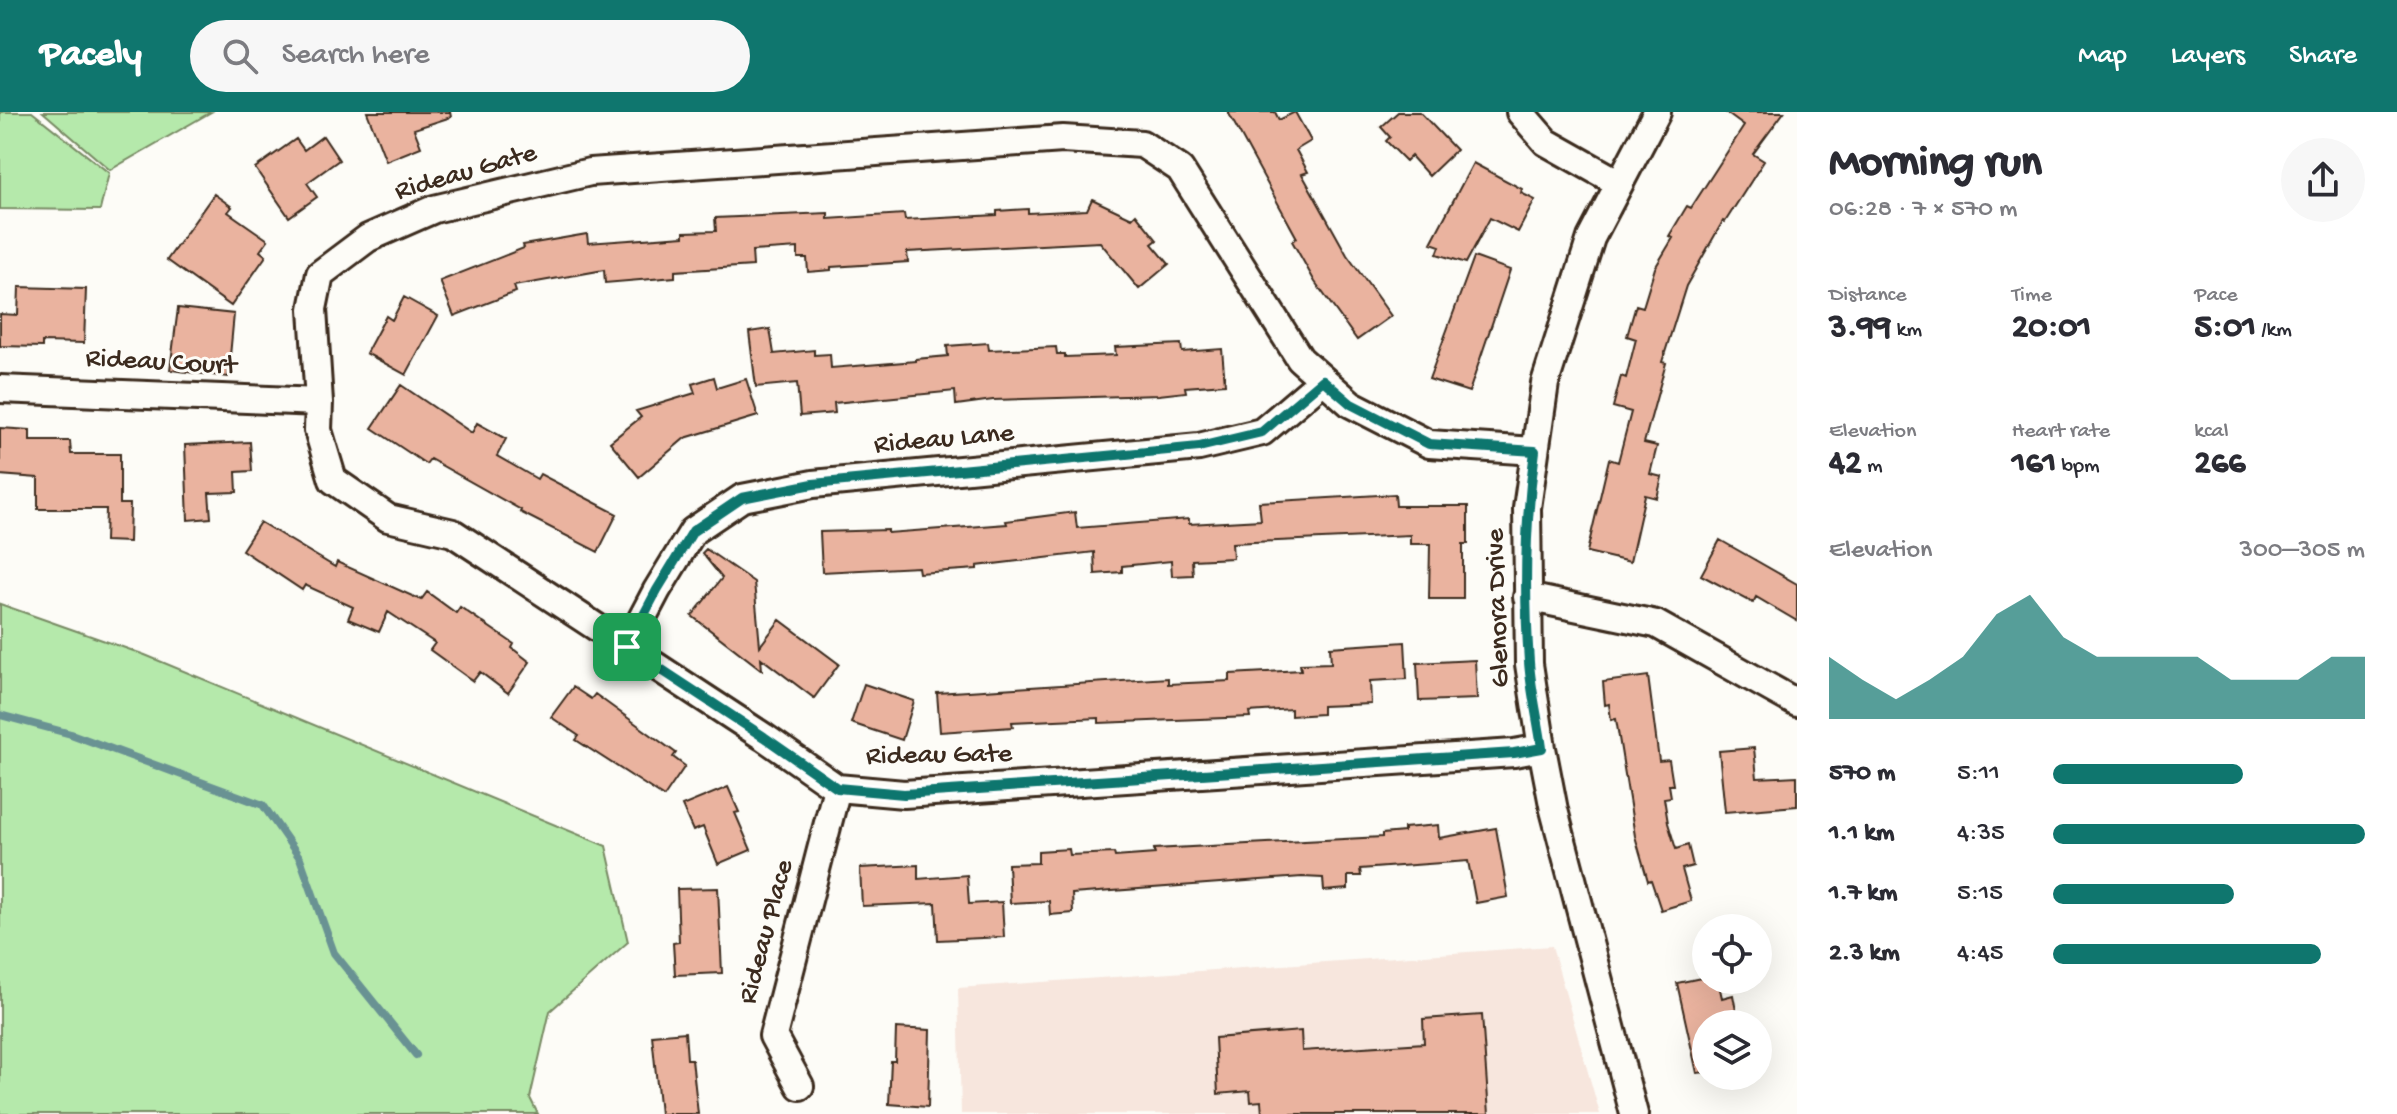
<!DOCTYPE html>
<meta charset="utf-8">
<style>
:root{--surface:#fff;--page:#f7f7f7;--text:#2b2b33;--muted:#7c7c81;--accent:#0f766e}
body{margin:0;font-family:"Gochi Hand",sans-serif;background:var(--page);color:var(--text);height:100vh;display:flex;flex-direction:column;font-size:30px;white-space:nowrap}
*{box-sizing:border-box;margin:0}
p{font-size:26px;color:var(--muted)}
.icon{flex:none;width:44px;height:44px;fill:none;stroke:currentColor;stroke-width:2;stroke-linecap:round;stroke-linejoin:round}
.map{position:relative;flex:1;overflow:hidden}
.panel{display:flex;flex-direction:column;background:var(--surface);width:600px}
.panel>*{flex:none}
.controls{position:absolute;left:1692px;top:802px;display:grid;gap:16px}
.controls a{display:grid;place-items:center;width:80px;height:80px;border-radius:50%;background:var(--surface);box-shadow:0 8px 32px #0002;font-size:40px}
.pin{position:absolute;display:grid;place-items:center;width:68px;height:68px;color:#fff;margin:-34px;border-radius:16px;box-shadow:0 4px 12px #0006}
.round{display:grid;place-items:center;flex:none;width:84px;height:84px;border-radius:42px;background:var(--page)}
.head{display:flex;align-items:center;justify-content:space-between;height:136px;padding:0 32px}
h1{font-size:44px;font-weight:800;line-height:60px}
.figures{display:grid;grid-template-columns:repeat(3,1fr);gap:12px;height:136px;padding:8px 32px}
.figures div{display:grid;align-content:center}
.figures b{font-size:34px;font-weight:800}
.figures small{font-size:22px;font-weight:400}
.figures p{font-size:22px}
.chart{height:224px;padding:16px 32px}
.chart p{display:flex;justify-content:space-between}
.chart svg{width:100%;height:144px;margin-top:8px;fill:var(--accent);opacity:.7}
ul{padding:0 32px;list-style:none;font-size:26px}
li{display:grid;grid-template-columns:128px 96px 1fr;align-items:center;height:60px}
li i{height:20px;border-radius:10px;background:var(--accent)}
header{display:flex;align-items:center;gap:48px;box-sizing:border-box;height:112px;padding:0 40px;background:var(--accent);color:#fff}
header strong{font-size:38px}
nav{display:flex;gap:44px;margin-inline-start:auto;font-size:28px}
.search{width:560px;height:72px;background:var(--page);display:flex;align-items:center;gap:20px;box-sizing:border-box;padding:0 28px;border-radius:44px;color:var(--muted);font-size:30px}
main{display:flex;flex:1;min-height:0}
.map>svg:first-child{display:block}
.built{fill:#f7e6dd}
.green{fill:#b5e9ab;stroke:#788a64;stroke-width:2}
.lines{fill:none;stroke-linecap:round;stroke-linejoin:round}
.stream{stroke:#699293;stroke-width:8}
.building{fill:#eab39f;stroke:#3b2a1e;stroke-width:2}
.minor-casing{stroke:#3b2a1e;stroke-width:32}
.minor{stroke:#fdfcf7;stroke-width:26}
.route-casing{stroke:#fff;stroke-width:16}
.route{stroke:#0f766e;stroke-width:10}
.labels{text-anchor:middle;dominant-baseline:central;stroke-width:6;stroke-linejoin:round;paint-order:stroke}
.street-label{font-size:28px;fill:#3b2a1e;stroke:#fdfcf7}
</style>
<header>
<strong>Pacely</strong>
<div class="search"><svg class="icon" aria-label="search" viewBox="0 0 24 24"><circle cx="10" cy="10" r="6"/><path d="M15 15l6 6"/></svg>Search here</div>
<nav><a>Map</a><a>Layers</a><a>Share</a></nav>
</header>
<main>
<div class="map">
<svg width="1797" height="1002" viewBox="0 0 1797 1002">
<rect width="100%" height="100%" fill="#fdfcf7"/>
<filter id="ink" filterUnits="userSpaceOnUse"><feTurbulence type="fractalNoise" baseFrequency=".0125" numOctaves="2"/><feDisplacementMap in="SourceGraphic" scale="16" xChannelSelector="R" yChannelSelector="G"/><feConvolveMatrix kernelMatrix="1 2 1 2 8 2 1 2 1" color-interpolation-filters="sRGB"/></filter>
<g filter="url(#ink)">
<path class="built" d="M 1552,834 L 1600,1002 L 961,1002 L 958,876 Z"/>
<path class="green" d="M 0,0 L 32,0 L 109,61 L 100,98 L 0,97 Z
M 43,0 L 211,0 L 110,58 Z
M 0,492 L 145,543 L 606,734 L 628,830 L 550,899 L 530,986 L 538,1002 L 0,1002 Z"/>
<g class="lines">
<path class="stream" d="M 0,603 L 71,622 L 263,693 L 300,746 L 334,841 L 416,943"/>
</g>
<path class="building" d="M 367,0 L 450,0 L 451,5 L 414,17 L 421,35 L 386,49 Z
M 1228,0 L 1275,0 L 1279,8 L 1295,0 L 1311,29 L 1296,38 L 1308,60 L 1302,62 L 1347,143 L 1391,204 L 1357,228 L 1315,170 L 1292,129 L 1297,126 Z
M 1398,0 L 1420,0 L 1456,38 L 1429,64 L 1411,44 L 1406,49 L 1386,29 L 1390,25 L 1381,15 Z
M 1725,0 L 1784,0 L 1753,42 L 1764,49 L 1725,110 L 1723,109 L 1686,174 L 1662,250 L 1666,251 L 1644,331 L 1657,334 L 1650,362 L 1662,365 L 1657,386 L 1645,383 L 1630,450 L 1587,440 L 1609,347 L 1618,350 L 1631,300 L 1613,295 L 1621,264 L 1626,266 L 1636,227 L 1627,224 L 1636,193 L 1643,195 L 1655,156 L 1673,126 L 1669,124 L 1687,94 L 1691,96 L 1744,14 Z
M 323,24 L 339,48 L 307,71 L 317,85 L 289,105 L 255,56 L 296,27 L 304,38 Z
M 1473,51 L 1522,77 L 1521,81 L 1535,88 L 1518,120 L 1490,106 L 1466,151 L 1437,142 L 1440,134 L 1431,131 Z
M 214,82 L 232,95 L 228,100 L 268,128 L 260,139 L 266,144 L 231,194 L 167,148 Z
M 1092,87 L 1132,106 L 1136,102 L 1157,128 L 1152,132 L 1169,152 L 1139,177 L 1100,130 L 907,140 L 908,150 L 831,155 L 831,158 L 808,160 L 807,146 L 798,146 L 798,136 L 752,139 L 753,154 L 675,159 L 675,165 L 605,171 L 604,158 L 514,174 L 516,180 L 454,204 L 440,169 L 524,136 L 523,133 L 587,122 L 588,131 L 684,124 L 684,120 L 716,119 L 715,106 L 828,101 L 828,107 L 904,102 L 905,108 L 997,103 L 997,99 L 1028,97 L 1028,101 L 1087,98 Z
M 1474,145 L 1510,158 L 1469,280 L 1429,267 Z
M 19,175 L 86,177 L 84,231 L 42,230 L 42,235 L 0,234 L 0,202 L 18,203 Z
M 404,185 L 438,204 L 406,263 L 366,241 L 386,204 L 392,208 Z
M 178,196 L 234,202 L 228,265 L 170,258 Z
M 770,217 L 774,242 L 814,238 L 814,243 L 830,242 L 831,256 L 916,249 L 916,247 L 948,244 L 947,234 L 988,231 L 989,238 L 1056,235 L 1057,242 L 1065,242 L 1065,245 L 1116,243 L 1115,235 L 1181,232 L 1182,240 L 1222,237 L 1225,272 L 1185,275 L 1186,280 L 1159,283 L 993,288 L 956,293 L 955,279 L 834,291 L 835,301 L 800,304 L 797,271 L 756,275 L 749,220 Z
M 714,265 L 717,276 L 746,267 L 758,304 L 685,326 L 639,365 L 610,330 L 641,305 L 636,299 L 695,281 L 692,272 Z
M 401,273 L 472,321 L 477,311 L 506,327 L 497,344 L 537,367 L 540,362 L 617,402 L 598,440 L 520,400 L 521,398 L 430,347 L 426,352 L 372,316 Z
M 0,316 L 30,318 L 30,329 L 70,329 L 71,342 L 120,342 L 120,392 L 130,392 L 129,430 L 105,429 L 106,397 L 38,397 L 38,366 L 0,363 Z
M 250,330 L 252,359 L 236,360 L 237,380 L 209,381 L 211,406 L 188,408 L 185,333 Z
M 1395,382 L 1396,394 L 1468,394 L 1468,432 L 1463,432 L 1463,487 L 1429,487 L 1430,432 L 1410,432 L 1410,423 L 1232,431 L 1233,446 L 1192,448 L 1193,463 L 1172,464 L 1171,449 L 1122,454 L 1122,460 L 1095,462 L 1094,440 L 977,454 L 977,457 L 919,461 L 918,455 L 822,460 L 820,420 L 888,418 L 888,421 L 1007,412 L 1006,409 L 1075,400 L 1077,416 L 1189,407 L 1189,412 L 1261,408 L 1259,390 Z
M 260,410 L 335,455 L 337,450 L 421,488 L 427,480 L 456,501 L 460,495 L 514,532 L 512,536 L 530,550 L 508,581 L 480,560 L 473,569 L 430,538 L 435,531 L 388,500 L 379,520 L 348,507 L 353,495 L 305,473 L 302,478 L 242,438 Z
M 1720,428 L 1797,472 L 1797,509 L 1756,485 L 1753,491 L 1701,463 Z
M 706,437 L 754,470 L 760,534 L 780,508 L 839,552 L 814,586 L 761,546 L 762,558 L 692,504 L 722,466 L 702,441 Z
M 1405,530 L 1407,567 L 1370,569 L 1371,592 L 1322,594 L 1322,602 L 1291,604 L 1291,597 L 1249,600 L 1250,605 L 1099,611 L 1099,606 L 1012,610 L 1013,615 L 940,620 L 937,581 L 1168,566 L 1168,572 L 1230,569 L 1230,562 L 1301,558 L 1300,552 L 1331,551 L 1330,535 Z
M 1475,548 L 1477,587 L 1419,589 L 1417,551 Z
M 1648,564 L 1659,649 L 1669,648 L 1673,673 L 1669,673 L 1671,685 L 1664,686 L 1668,711 L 1676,737 L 1688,733 L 1693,754 L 1682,757 L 1691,789 L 1661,798 L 1651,768 L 1648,769 L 1635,724 L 1616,607 L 1611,608 L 1609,592 L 1605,593 L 1603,570 Z
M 864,572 L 914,589 L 902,628 L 851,611 Z
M 573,575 L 591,587 L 595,582 L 676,641 L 673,645 L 685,654 L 664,685 L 576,628 L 579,624 L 551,605 Z
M 1754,636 L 1757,666 L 1797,664 L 1797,694 L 1725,700 L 1719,639 Z
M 728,675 L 739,700 L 735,701 L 751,738 L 718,752 L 703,715 L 693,719 L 682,694 Z
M 1438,713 L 1439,726 L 1496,716 L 1508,785 L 1476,791 L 1468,749 L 1360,757 L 1361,764 L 1348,764 L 1348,777 L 1324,779 L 1323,766 L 1302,765 L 1072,782 L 1073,801 L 1050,803 L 1049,789 L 1010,791 L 1008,752 L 1038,751 L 1038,739 L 1069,737 L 1070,743 L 1114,741 L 1115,745 L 1155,742 L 1154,737 L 1382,725 L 1382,722 L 1404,720 L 1404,716 Z
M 918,753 L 918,767 L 967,763 L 969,792 L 1002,790 L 1004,825 L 938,828 L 936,791 L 862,794 L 860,756 Z
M 718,776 L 722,861 L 675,863 L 673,831 L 679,830 L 677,777 Z
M 1706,865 L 1706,868 L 1718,868 L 1722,886 L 1733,883 L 1737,904 L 1706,911 L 1706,960 L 1697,961 L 1677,871 Z
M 1482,903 L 1489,1002 L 1262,1002 L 1261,989 L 1251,990 L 1250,979 L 1218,982 L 1215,926 L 1301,919 L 1302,939 L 1424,931 L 1423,907 Z
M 896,916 L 930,918 L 928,995 L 889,992 L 891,949 L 895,949 Z
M 685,920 L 687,947 L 692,947 L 698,1002 L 660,1002 L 652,923 Z"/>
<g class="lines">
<g class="minor-casing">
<path id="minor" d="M 1520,0 L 1546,30 L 1619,71
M 0,277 L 319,290
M 1535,339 L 1429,332 L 1351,292 L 1300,247 L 1180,57 L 1142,32 L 1063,27 L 590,60 L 434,97 L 368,126 L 320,162 L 313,197 L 319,290 L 318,318 L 333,368 L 388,406 L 453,421 L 764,625 L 837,676 L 904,682 L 1514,641 L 1542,636
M 1527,485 L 1656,512 L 1797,591
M 627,535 L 657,478 L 693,419 L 742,386 L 813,372 L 1199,335 L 1262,320 L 1323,268
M 800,974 L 773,924 L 837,676
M 1634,1002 L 1554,698 L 1542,636 L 1529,552 L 1527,396 L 1545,271 L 1591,126 L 1657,0"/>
</g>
<use href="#minor" class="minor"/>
</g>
</g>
<g class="lines" filter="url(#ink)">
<g class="route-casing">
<path id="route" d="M 1323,268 L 1351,292 L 1429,332 L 1535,339 C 1525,409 1524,480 1529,550 C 1531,579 1538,607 1542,636 L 1514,641 L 904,682 L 837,676 L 764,625 L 627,535 L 657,478 L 693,419 L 742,386 L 813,372 L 1199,335 L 1262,320 Z"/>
</g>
<use href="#route" class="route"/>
</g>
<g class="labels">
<g class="street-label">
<text transform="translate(466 61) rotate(-16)">Rideau Gate</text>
<text transform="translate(161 251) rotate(3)">Rideau Court</text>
<text transform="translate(944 328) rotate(-5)">Rideau Lane</text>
<text transform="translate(1499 496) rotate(-92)">Glenora Drive</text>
<text transform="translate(939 644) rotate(-1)">Rideau Gate</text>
<text transform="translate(767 820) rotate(-75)">Rideau Place</text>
</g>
</g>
</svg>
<div class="controls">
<a><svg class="icon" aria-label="locate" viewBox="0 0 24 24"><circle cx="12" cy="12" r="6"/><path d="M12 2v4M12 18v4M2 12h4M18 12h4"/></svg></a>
<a><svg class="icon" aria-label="layers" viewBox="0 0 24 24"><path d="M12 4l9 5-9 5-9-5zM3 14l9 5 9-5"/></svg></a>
</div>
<div class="pin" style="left:627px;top:535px;background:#1e9e55"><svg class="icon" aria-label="arrive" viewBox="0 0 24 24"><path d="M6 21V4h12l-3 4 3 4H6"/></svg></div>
</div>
<section class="panel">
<div class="head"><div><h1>Morning run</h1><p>06:28 · 7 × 570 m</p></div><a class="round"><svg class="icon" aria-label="share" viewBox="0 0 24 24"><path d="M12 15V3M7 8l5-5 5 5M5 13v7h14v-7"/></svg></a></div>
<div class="figures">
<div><p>Distance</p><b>3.99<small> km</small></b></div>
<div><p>Time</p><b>20:01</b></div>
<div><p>Pace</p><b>5:01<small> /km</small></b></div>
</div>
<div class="figures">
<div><p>Elevation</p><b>42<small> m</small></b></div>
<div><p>Heart rate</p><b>161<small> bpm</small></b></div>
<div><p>kcal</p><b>266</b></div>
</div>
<div class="chart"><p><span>Elevation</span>300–305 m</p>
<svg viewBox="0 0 160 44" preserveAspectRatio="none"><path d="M0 44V25L10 32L20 38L30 32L40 25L50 12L60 6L70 19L80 25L90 25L100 25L110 25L120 32L130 32L140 32L150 25L160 25V44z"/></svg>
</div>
<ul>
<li><b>570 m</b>5:11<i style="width:61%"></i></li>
<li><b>1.1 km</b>4:35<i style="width:100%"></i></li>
<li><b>1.7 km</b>5:15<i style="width:58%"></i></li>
<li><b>2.3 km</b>4:45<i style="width:86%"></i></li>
</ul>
</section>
</main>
